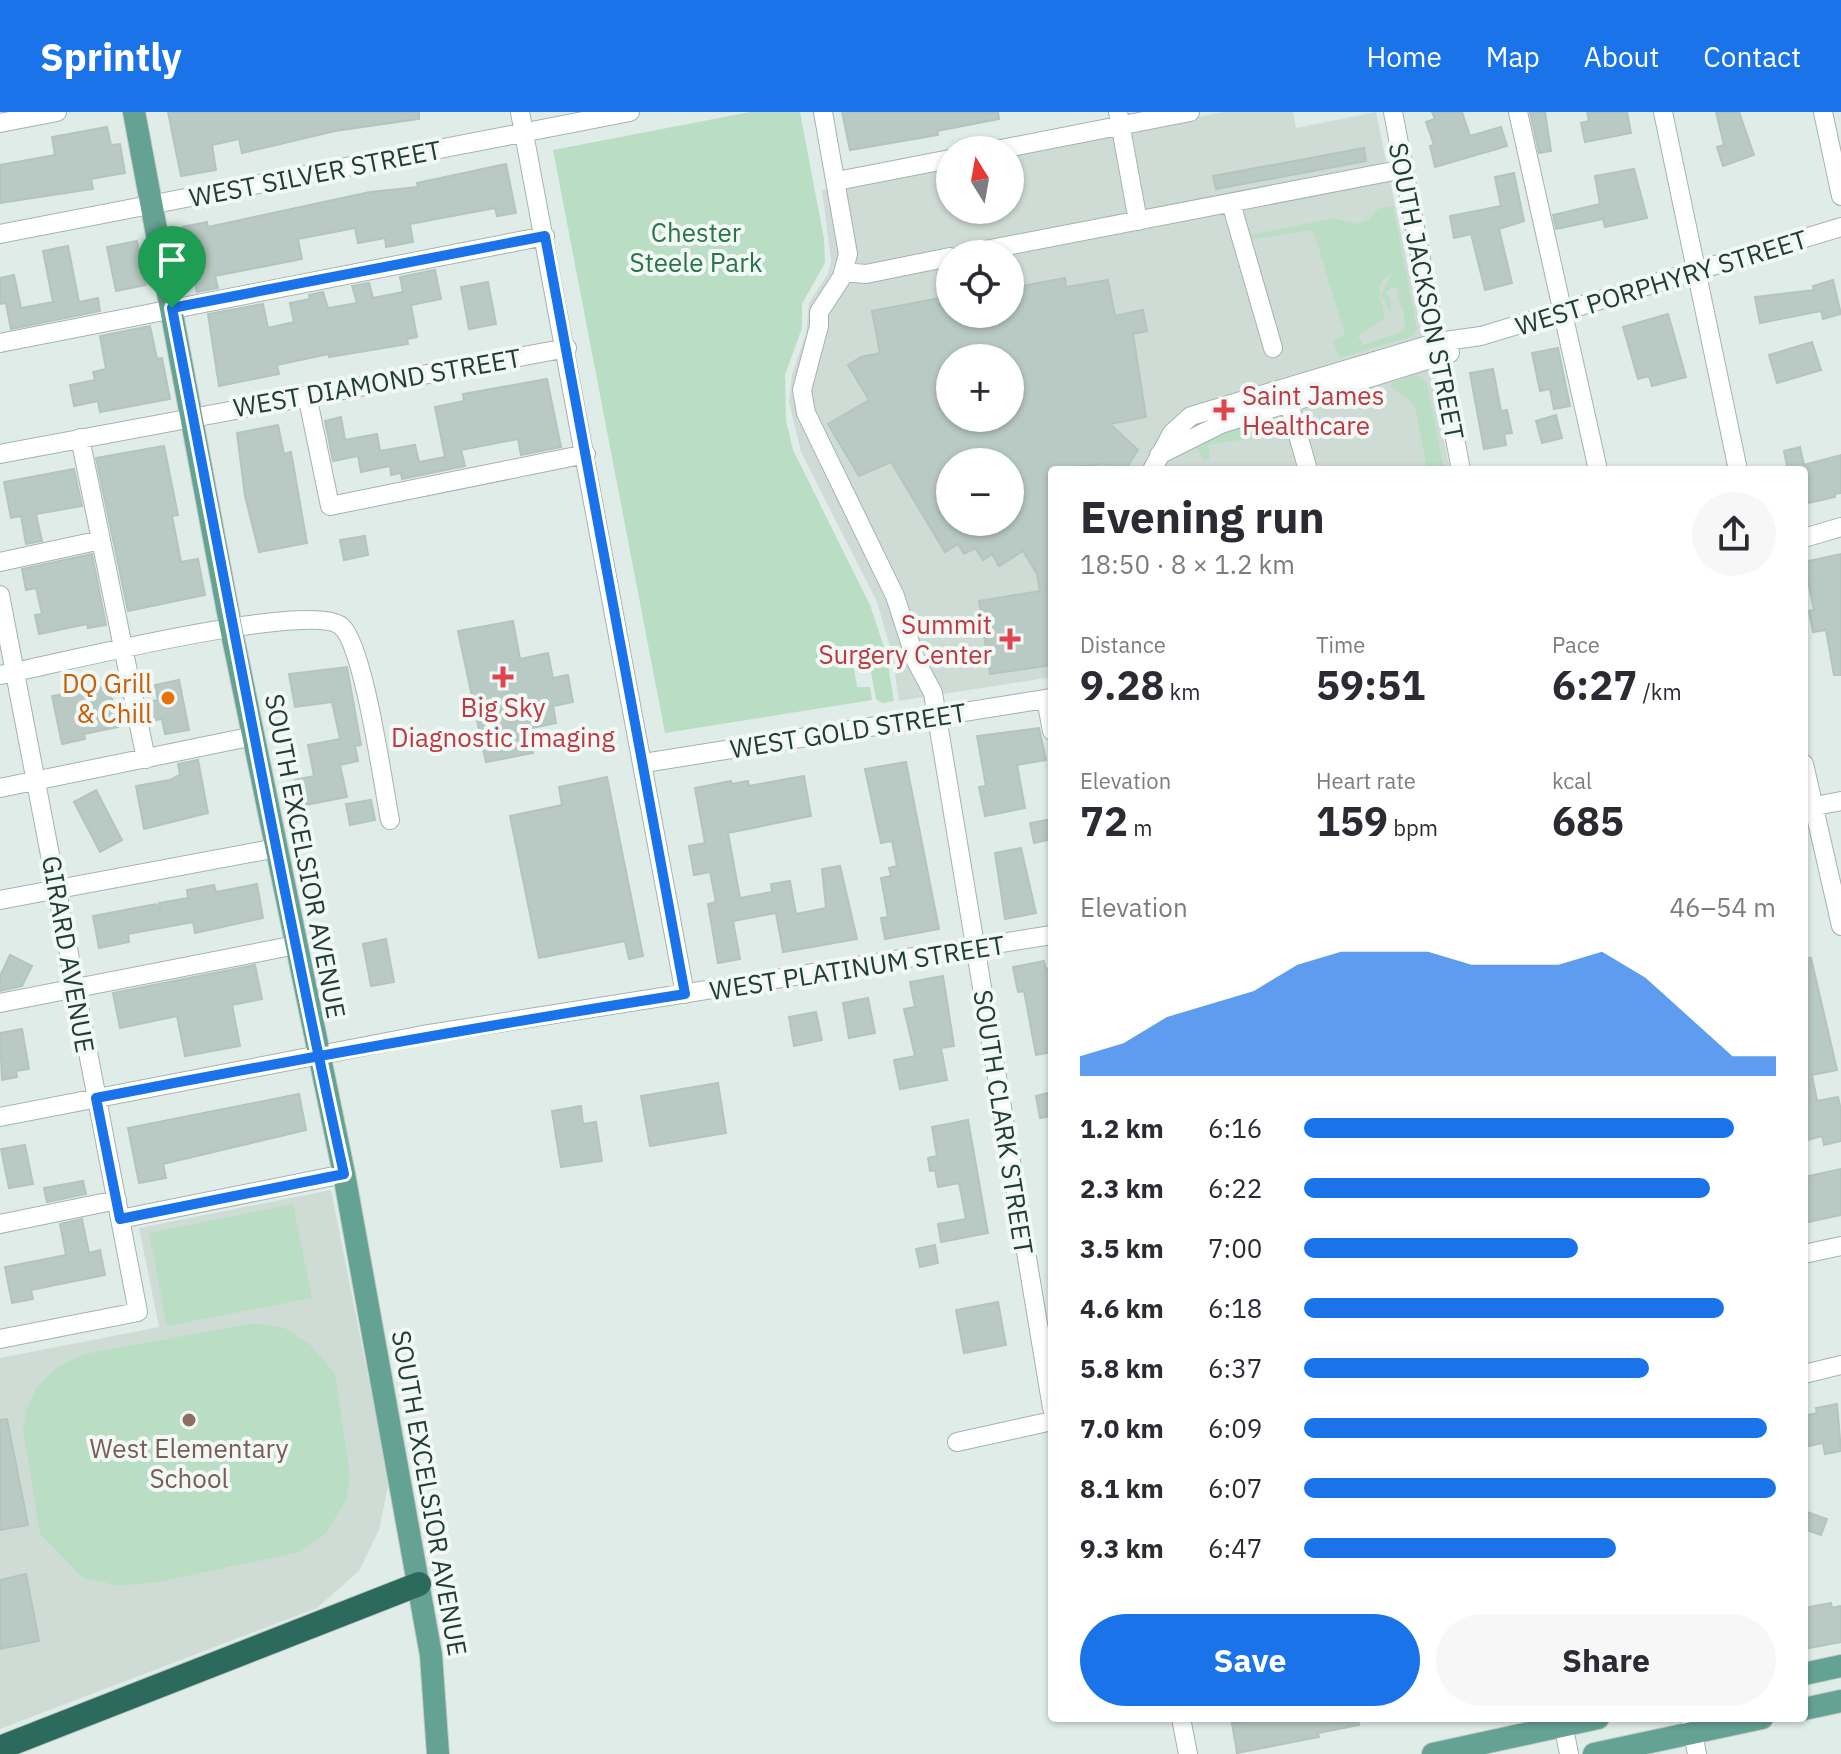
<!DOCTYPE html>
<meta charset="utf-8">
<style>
:root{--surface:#fff;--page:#f7f7f7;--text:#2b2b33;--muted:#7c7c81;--accent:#1a73e8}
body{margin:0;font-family:"IBM Plex Sans",sans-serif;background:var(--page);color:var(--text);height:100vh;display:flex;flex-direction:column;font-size:30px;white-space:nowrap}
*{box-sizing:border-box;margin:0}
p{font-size:26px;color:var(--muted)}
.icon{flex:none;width:44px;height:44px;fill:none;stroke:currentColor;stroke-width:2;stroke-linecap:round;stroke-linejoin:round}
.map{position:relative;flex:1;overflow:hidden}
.details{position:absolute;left:1048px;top:354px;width:760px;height:1256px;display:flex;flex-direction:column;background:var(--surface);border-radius:8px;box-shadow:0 2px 6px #0004}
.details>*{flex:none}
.needle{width:52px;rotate:349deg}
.fabs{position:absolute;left:936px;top:24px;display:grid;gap:16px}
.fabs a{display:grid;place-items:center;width:88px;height:88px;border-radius:50%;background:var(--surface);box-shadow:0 2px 6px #0004;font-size:40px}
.pin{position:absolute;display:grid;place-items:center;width:68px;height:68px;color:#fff;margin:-82px -34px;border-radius:50% 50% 50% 0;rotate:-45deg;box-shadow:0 0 8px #0007}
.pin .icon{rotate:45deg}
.round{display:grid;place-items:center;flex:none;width:84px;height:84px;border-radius:42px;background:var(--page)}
.headline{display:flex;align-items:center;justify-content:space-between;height:136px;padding:0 32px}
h1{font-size:44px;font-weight:700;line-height:60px}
.figures{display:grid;grid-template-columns:repeat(3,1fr);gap:12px;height:136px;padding:8px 32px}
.figures div{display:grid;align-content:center}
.figures b{font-size:40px;font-weight:700}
.figures small{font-size:22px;font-weight:400}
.figures p{font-size:22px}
.chart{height:224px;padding:16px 32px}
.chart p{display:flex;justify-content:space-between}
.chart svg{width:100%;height:144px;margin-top:8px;fill:var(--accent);opacity:.7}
.button{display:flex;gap:16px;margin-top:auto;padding:16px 32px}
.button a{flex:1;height:92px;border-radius:48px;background:var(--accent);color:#fff;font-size:32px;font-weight:700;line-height:92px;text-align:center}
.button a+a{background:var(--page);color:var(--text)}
ul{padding:0 32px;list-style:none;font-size:26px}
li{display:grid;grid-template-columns:128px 96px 1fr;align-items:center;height:60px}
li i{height:20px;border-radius:10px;background:var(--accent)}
header{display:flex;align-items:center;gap:48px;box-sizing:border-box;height:112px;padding:0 40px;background:var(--accent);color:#fff}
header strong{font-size:38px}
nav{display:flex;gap:44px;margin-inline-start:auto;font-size:28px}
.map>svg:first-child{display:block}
.built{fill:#cfdcd6;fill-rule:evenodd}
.green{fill:#b9dec3;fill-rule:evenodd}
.building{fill:#b9c9c3;stroke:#b3c5be;stroke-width:2;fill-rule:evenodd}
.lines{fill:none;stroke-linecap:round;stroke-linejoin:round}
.minor-casing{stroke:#a3b4ae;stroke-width:20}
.major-casing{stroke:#c1c9c6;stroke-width:24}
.highway-casing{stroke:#c1c9c6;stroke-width:26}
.minor{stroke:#fff;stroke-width:18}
.major{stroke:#64a293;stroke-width:22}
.highway{stroke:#2c6a5d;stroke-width:24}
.route-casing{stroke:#fff;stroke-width:16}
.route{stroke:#1a73e8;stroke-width:10}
.health-dot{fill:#e0444e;stroke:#f1f8f5;stroke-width:3}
.food-dot{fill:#e8710a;stroke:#f1f8f5;stroke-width:3}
.education-dot{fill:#8d6e63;stroke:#f1f8f5;stroke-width:3}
.labels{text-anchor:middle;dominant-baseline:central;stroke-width:8;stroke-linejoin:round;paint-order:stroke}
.street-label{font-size:26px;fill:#213d35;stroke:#f1f8f5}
.park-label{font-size:26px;fill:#2a7447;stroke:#f1f8f5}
.health-label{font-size:26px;fill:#be3a42;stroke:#f1f8f5;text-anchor:start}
.food-label{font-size:26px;fill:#c56008;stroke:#f1f8f5;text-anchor:end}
.education-label{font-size:26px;fill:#785e54;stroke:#f1f8f5}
</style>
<header>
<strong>Sprintly</strong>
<nav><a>Home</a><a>Map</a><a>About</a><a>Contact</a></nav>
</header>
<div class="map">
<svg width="1841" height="1642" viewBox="0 0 1841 1642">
<rect width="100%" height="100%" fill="#e0ece7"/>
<path class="built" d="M 1224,0 L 1293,0 L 1296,16 L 1376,0 L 1450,358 L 1052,358 L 1052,565 L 899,589 L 892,542 L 877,490 L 801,340 L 789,290 L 792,263 L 806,221 L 809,191 L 828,162 L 831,149 L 822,78 L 950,53 L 950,98 L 1010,98 L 1010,41 ZM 950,142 L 1010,142 L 1010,202 L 950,202 ZM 950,246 L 1010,246 L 1010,306 L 950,306 ZM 950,350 L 1010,350 L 1010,410 L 950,410 Z
M 331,1078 L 389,1369 L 379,1418 L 359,1459 L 317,1496 L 0,1617 L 0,1246 L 159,1215 L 139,1116 Z"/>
<path class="green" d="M 750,0 L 800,0 L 824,127 L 825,151 L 802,192 L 802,216 L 785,263 L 786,309 L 793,338 L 870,493 L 886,541 L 894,589 L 882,591 L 876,587 L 869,549 L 859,546 L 853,549 L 857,575 L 870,575 L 872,588 L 665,621 L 553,38 Z
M 1393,94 L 1417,217 L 1411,225 L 1339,246 L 1333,229 L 1345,223 L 1313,118 L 1253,127 L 1251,123 L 1334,106 L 1357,112 L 1368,108 L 1377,97 ZM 1392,161 L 1381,183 L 1391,202 L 1391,189 L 1386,180 L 1393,175 L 1398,178 C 1397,193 1409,202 1404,219 L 1363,233 L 1358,224 L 1384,207 C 1385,189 1369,173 1392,161 Z
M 1417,263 L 1427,271 L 1444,358 L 1427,358 L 1415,293 L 1391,275 L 1392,270 Z
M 1282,303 L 1291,336 L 1285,321 L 1208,333 L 1210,346 L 1205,350 L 1197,336 L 1225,320 Z
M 293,1092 L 312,1186 L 167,1214 L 149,1121 Z
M 255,1211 L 285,1216 L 312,1234 L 335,1262 L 350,1364 L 346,1388 L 326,1421 L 300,1440 L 158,1470 L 118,1474 L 82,1465 L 40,1422 L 23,1317 L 26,1299 L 37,1275 L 57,1255 L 84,1242 Z"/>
<path class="building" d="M 168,0 L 419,0 L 419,7 L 335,19 L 242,41 L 239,27 L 212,33 L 216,58 L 181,64 Z
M 842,0 L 998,0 L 999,7 L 937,19 L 938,23 L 850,38 Z
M 1432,0 L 1462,0 L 1470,24 L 1501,15 L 1507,34 L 1435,55 L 1430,34 L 1434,33 L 1426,10 L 1435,7 Z
M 1530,0 L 1545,0 L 1551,39 L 1539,41 Z
M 1587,0 L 1627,0 L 1631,21 L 1585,30 L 1581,11 L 1589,9 Z
M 1716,0 L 1739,0 L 1754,43 L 1723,54 L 1717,35 L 1724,33 Z
M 107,15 L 111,33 L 120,32 L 125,61 L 91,67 L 93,77 L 0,91 L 0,53 L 55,43 L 52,25 Z
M 1364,36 L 1366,49 L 1216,77 L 1213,64 Z
M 506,52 L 516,101 L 497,104 L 495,96 L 410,112 L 413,130 L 386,135 L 385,126 L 358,131 L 355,116 L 298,127 L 302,147 L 215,164 L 218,176 L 197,180 L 182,115 L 207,110 L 208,115 L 370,80 L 418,75 L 417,71 Z
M 1634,57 L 1647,106 L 1605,115 L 1603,107 L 1556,117 L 1553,103 L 1600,92 L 1595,64 Z
M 1514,61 L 1524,109 L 1499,117 L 1512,171 L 1485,178 L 1471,122 L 1454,126 L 1450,104 L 1501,94 L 1495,65 Z
M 137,129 L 146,173 L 116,179 L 107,135 Z
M 68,134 L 79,190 L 98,186 L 100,199 L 11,217 L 6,191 L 0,192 L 0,166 L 14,163 L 21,196 L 53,190 L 43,139 Z
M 435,158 L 441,187 L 411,193 L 417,225 L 407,227 L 408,232 L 329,245 L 329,242 L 277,253 L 279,262 L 219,274 L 208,202 L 263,192 L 268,216 L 294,210 L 290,191 L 310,187 L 309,183 L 323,180 L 328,196 L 357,191 L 352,174 L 369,171 L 373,186 L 403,180 L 400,165 Z
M 1065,166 L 1066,175 L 1108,168 L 1115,204 L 1143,198 L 1147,219 L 1133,222 L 1146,305 L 1110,312 L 1138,338 L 1125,358 L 1104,352 L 1052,358 L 1052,553 L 990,562 L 979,489 L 1040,479 L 1037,462 L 1023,439 L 999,454 L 992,442 L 983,448 L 975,436 L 964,442 L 958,432 L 945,440 L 891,350 L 859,364 L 828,312 L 869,288 L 848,253 L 861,245 L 880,241 L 872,199 L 950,184 L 950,202 L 1010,202 L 1010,176 ZM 950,246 L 1010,246 L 1010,306 L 950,306 ZM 950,350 L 1010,350 L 1010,410 L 950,410 Z
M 1833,168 L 1841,202 L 1823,207 L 1821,199 L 1760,211 L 1755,185 L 1814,178 L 1813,174 Z
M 488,170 L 496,212 L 469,217 L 461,175 Z
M 1668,202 L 1686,265 L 1652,274 L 1649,264 L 1638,267 L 1623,215 Z
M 150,214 L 157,247 L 162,246 L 170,287 L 100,300 L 98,289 L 74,294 L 70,273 L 95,268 L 93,260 L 106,257 L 100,224 Z
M 1812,230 L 1821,258 L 1777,271 L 1769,243 Z
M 1558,236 L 1570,294 L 1554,297 L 1550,277 L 1540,279 L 1532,241 Z
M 1493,257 L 1501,299 L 1507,298 L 1512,321 L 1504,322 L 1506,333 L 1484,337 L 1470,261 Z
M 547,267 L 561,335 L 521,343 L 518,327 L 461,338 L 465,354 L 402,367 L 401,361 L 391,363 L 390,354 L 361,360 L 358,344 L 333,349 L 325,309 L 341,305 L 345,328 L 377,322 L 380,339 L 415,333 L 419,350 L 445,345 L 435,295 L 464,289 L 463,282 Z
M 1556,303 L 1562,326 L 1542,331 L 1536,309 Z
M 278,313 L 284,342 L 291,340 L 307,431 L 259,440 L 245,384 L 237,321 Z
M 164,334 L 178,403 L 172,404 L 181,450 L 198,447 L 205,483 L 128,499 L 96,346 Z
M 1800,335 L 1804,353 L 1841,343 L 1841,381 L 1835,382 L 1835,385 L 1804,392 L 1804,358 L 1788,358 L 1784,339 Z
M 74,357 L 82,394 L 36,402 L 42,429 L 26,432 L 21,404 L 11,406 L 4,370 Z
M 365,424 L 368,443 L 344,448 L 340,428 Z
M 92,442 L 106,513 L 88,516 L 87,512 L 39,522 L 35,503 L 42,502 L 36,476 L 26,478 L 22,457 Z
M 1841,442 L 1841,563 L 1834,563 L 1826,518 L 1813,520 L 1809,499 L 1814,498 L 1804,450 Z
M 513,509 L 520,547 L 548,541 L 553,566 L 568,563 L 573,590 L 553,594 L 556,611 L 528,617 L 533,641 L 486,650 L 458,519 Z
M 347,555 L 361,633 L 355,634 L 358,649 L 340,653 L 347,685 L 300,694 L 295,668 L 314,664 L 308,633 L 340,627 L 332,590 L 295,595 L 289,562 Z
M 179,568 L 189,618 L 165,622 L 162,607 L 150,609 L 147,590 L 158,588 L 155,573 Z
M 109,574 L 118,615 L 84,622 L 85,627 L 62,632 L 52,584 Z
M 1039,616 L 1046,648 L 1017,653 L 1025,696 L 985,704 L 979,675 L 986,674 L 977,624 Z
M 198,648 L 208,701 L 144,717 L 136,674 L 170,668 L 180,663 L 178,652 Z
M 906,650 L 939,817 L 885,827 L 881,806 L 888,805 L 881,766 L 891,764 L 889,756 L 897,754 L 892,729 L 881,731 L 865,657 Z
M 804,664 L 811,704 L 728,721 L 740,786 L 772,780 L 771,772 L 790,769 L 796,802 L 826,796 L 822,757 L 840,754 L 857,827 L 783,840 L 776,801 L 733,809 L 740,847 L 718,851 L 708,792 L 716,790 L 710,760 L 694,763 L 689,734 L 705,731 L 695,676 L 731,669 L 732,672 L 748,669 L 749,674 Z
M 607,665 L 643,844 L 629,847 L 625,829 L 539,846 L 510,704 L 562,693 L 559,675 Z
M 96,678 L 122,728 L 100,740 L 74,690 Z
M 371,688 L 375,708 L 350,713 L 346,692 Z
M 1052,707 L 1052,727 L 1034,731 L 1030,711 Z
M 1021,736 L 1036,801 L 1005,807 L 995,741 Z
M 257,772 L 263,806 L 195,821 L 193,810 L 128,822 L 129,830 L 99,836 L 93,804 L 156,792 L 161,800 L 159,791 L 188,786 L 187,778 L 214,773 L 216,780 Z
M 386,827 L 394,870 L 371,874 L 363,832 Z
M 10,843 L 32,854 L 22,874 L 0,879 L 0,864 Z
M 1804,846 L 1811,846 L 1837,958 L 1812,963 L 1817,989 L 1838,985 L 1841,998 L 1841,1029 L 1824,1033 L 1822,1024 L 1804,1029 Z
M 1044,849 L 1046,857 L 1052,856 L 1052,940 L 1036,943 L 1024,879 L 1018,880 L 1013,855 Z
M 255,853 L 262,887 L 232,893 L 240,934 L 185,944 L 177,904 L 120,916 L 113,881 Z
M 943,864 L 954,934 L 941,936 L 947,968 L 900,977 L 894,948 L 915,944 L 904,897 L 915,895 L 910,870 Z
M 868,886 L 875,921 L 849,926 L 843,891 Z
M 816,900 L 822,928 L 794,934 L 789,905 Z
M 22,917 L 29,957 L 16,959 L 17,965 L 2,968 L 0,921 Z
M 718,971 L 726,1021 L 650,1034 L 641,984 Z
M 1052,980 L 1052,1004 L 1040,1006 L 1036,984 Z
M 299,982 L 306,1018 L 163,1052 L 166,1066 L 139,1071 L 128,1016 Z
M 581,994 L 583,1012 L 596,1010 L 602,1049 L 561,1055 L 552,999 Z
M 968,1008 L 988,1121 L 941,1130 L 938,1112 L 966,1107 L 959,1071 L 938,1075 L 935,1058 L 930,1059 L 928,1046 L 937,1044 L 932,1015 Z
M 25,1033 L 33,1072 L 9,1076 L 1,1037 Z
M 1841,1057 L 1841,1103 L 1804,1111 L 1804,1065 Z
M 83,1069 L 86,1082 L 47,1090 L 44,1076 Z
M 82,1107 L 89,1141 L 100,1138 L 105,1163 L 31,1178 L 33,1187 L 12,1191 L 5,1155 L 66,1143 L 60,1112 Z
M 935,1133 L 938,1151 L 920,1155 L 916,1137 Z
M 998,1190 L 1006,1233 L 964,1241 L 956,1198 Z
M 1837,1292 L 1841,1339 L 1825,1342 L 1823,1331 L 1804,1335 L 1804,1304 L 1817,1301 L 1816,1296 Z
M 7,1307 L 28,1413 L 0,1418 L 0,1308 Z
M 1804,1399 L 1827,1407 L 1821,1423 L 1804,1417 Z
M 26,1462 L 39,1529 L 0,1537 L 0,1468 Z
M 1831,1491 L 1832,1496 L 1841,1494 L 1841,1530 L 1804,1537 L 1804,1496 Z
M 1266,1606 L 1358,1606 L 1359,1613 L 1318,1621 L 1319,1625 L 1237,1641 L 1232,1611 Z"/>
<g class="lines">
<g class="minor-casing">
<path id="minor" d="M 520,0 L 685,882
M 823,0 L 848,142 L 842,165 L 819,200 L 819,214 L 802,278 L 806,301 L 895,484 L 916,549 L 933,581 L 1052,1296
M 1118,0 L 1138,109
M 1393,0 L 1461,358
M 1518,0 L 1598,358
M 1663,0 L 1738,358
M 1823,0 L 1841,84
M 0,11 L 57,0
M 996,38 L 1190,0
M 837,69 L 950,47
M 1231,91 L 1273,236
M 0,122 L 630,0
M 965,142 L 1404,57
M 843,160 L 866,162 L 950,145
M 0,231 L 545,124
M 1286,281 L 1308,358
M 307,283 L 330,394 L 586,342
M 80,326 L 146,647
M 0,342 L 567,236
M 1159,343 L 1221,312 L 1450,241
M 1152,358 L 1172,321 L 1191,304 L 1438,230 L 1481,224 L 1841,115
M 1804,426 L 1841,415
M 0,450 L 101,428
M 0,483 L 138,1200 L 0,1227
M 0,563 C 52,553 309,488 341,514 C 364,533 383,673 390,708
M 1046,587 L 1052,619
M 644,651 L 1052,586
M 1804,652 L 1841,814
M 0,676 L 254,624
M 1805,696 L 1841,689
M 0,788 L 277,736
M 0,891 L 296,833
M 0,1005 L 423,923 L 1052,823
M 120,1107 L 344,1062
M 0,1112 L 117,1088
M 1804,1142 L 1841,1134
M 1804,1262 L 1841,1253
M 957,1330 L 1052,1309
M 1181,1606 L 1188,1642
M 1562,1606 L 1569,1642
M 1690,1606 L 1697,1642"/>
</g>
<g class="major-casing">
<path id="major" d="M 134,0 L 231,516 L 344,1062 L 431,1543 L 438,1642
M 1804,1562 L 1841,1554
M 1804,1597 L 1841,1589
M 1433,1642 L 1598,1606
M 1594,1642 L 1762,1606"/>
</g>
<g class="highway-casing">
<path id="highway" d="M 0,1636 L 419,1472"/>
</g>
<use href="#minor" class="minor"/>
<use href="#major" class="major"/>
<use href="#highway" class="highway"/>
</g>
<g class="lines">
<g class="route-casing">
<path id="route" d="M 172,196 C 228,485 281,775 344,1062 L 120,1107 L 96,986 C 292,948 488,913 685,882 L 545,124 L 172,196"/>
</g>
<use href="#route" class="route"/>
</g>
<g class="health-dot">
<path d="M1220 286h8v8h8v8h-8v8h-8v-8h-8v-8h8z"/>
<path d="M1006 515h8v8h8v8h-8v8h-8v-8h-8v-8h8z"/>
<path d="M499 553h8v8h8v8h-8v8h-8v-8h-8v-8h8z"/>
</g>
<circle class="food-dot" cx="168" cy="586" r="8"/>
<circle class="education-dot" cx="189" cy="1308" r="8"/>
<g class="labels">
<g class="street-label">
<text transform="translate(315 61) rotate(-11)">WEST SILVER STREET</text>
<text transform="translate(1661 170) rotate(-17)">WEST PORPHYRY STREET</text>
<text transform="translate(1427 179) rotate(79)">SOUTH JACKSON STREET</text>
<text transform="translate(377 270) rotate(-10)">WEST DIAMOND STREET</text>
<text transform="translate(848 618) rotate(-9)">WEST GOLD STREET</text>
<text transform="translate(306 744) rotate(79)">SOUTH EXCELSIOR AVENUE</text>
<text transform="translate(69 842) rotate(80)">GIRARD AVENUE</text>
<text transform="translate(857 855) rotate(-9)">WEST PLATINUM STREET</text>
<text transform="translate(1004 1010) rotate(81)">SOUTH CLARK STREET</text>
<text transform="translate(430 1381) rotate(80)">SOUTH EXCELSIOR AVENUE</text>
</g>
<g class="park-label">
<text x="696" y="120">Chester<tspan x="696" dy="30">Steele Park</tspan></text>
</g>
<g class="health-label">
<text x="1242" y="283">Saint James<tspan x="1242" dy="30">Healthcare</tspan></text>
<text x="992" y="512" text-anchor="end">Summit<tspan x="992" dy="30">Surgery Center</tspan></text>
<text x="503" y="595" text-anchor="middle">Big Sky<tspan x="503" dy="30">Diagnostic Imaging</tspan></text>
</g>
<g class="food-label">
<text x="152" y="571">DQ Grill<tspan x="152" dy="30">&amp; Chill</tspan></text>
</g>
<g class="education-label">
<text x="189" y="1336">West Elementary<tspan x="189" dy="30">School</tspan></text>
</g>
</g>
</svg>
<div class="fabs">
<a><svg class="needle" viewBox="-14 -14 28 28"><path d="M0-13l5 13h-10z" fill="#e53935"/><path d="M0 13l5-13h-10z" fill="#7c7c81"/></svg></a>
<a><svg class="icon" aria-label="locate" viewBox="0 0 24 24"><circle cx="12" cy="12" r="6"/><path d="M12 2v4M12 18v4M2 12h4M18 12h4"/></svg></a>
<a>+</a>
<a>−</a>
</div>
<div class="pin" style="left:172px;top:196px;background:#1e9e55"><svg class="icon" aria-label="arrive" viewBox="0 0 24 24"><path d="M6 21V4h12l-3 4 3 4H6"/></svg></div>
<section class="details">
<div class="headline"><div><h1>Evening run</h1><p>18:50 · 8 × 1.2 km</p></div><a class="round"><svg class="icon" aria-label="share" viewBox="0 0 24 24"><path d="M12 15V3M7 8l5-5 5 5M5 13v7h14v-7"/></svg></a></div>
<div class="figures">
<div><p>Distance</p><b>9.28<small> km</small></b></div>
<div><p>Time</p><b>59:51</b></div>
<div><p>Pace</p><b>6:27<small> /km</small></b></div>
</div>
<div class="figures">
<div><p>Elevation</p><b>72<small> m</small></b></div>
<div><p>Heart rate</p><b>159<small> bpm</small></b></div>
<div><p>kcal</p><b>685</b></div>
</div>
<div class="chart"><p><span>Elevation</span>46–54 m</p>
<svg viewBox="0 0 160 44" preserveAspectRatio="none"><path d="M0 44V38L10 34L20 26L30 22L40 18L50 10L60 6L70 6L80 6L90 10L100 10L110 10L120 6L130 14L140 26L150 38L160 38V44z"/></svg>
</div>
<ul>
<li><b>1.2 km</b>6:16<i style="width:91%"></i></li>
<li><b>2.3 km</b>6:22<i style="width:86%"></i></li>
<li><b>3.5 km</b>7:00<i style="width:58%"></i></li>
<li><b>4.6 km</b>6:18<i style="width:89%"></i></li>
<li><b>5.8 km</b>6:37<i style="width:73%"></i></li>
<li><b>7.0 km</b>6:09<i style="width:98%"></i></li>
<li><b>8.1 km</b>6:07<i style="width:100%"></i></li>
<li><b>9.3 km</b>6:47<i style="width:66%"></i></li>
</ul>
<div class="button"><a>Save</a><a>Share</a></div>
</section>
</div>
